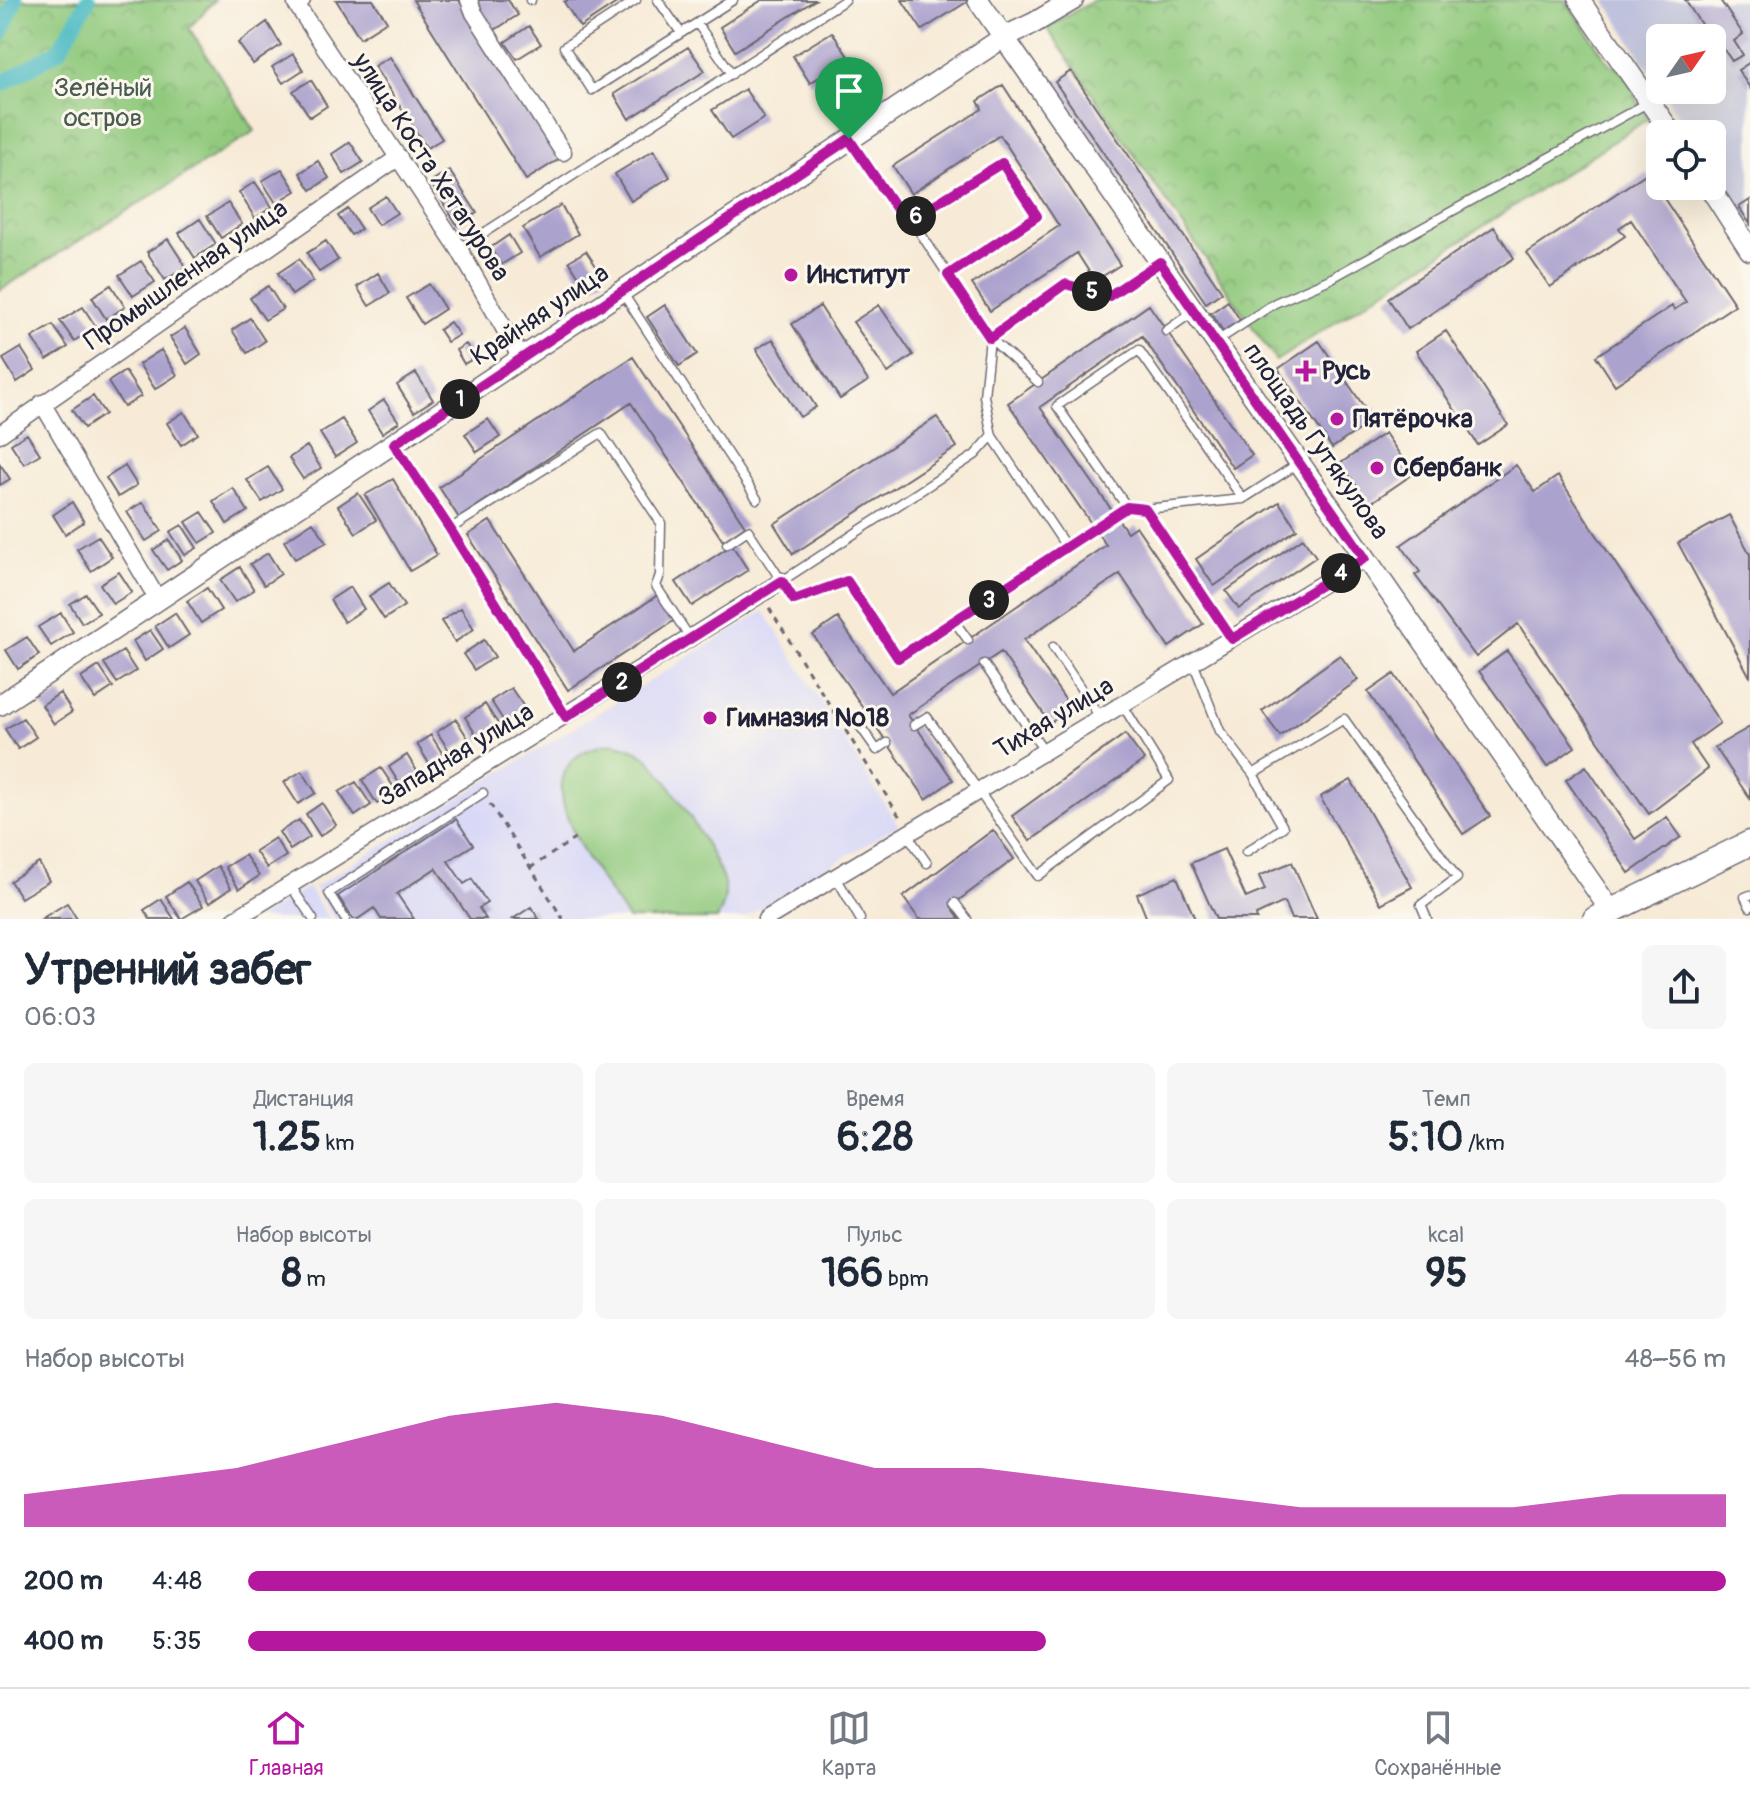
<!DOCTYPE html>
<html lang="ru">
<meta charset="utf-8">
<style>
:root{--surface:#fff;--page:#f6f6f7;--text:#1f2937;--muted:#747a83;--line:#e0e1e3;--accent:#b5179e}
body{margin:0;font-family:Pangolin,sans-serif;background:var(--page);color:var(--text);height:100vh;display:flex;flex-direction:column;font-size:30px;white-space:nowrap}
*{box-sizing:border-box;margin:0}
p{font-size:26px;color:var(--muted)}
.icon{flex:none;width:44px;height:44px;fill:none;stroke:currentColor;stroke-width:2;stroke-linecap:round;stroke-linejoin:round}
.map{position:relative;height:919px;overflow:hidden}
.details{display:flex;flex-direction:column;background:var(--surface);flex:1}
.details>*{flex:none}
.needle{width:52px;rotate:56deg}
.buttons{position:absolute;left:1646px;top:24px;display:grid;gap:16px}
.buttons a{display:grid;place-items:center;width:80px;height:80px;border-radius:12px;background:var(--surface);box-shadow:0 8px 32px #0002;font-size:40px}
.pin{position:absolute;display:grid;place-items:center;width:68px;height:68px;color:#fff;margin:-82px -34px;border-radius:50% 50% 50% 0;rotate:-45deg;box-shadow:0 0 8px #0007}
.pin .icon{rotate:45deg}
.km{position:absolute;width:40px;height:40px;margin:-20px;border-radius:50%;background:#222;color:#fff;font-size:22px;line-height:40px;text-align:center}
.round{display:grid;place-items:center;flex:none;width:84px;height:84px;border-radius:12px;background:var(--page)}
.headline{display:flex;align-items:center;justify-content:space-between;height:136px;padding:0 24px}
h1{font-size:44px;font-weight:800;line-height:60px}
.figures{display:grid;grid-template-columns:repeat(3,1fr);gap:12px;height:136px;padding:8px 24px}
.figures div{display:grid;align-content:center;border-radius:12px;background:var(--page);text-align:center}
.figures b{font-size:40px;font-weight:800}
.figures small{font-size:22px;font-weight:400}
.figures p{font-size:22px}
.chart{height:224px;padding:16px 24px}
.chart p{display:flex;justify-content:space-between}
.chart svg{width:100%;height:144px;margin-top:8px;fill:var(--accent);opacity:.7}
ul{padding:0 24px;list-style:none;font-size:26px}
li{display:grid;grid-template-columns:128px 96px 1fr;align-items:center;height:60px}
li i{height:20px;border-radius:10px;background:var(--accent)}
.menu{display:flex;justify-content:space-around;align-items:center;height:112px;border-top:2px solid var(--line);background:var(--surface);font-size:22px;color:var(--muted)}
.menu a{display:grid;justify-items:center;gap:4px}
.menu .current{color:var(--accent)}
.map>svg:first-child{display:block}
.built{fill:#d7d7f8}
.industrial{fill:#bfc2dd}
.park{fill:url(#park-crowns);stroke:#59765c;stroke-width:2}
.pitch{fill:#90c97d;stroke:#59765c;stroke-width:2}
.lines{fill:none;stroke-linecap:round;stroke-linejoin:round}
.canal{stroke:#4dbcc4;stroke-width:16}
.building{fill:#aca2ce}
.service-casing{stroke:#6d6872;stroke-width:11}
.minor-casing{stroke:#6d6872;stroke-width:19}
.tertiary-casing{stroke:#6d6872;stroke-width:23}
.secondary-casing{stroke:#6d6872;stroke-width:27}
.path{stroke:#6d6872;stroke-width:3;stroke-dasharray:6 6;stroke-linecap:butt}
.service{stroke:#fff;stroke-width:8}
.minor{stroke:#fff;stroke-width:16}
.tertiary{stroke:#fff;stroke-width:20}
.secondary{stroke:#fff;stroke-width:24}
.route-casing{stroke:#fff;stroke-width:16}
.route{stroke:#b5179e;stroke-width:10}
.poi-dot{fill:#b5179e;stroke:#fbf7ec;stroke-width:3}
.labels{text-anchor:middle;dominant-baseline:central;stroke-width:6;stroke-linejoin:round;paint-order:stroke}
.park-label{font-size:26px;fill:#485c52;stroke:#fbf7ec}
.street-label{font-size:26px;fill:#22223b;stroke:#fbf7ec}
.poi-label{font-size:26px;font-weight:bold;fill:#22223b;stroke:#fbf7ec;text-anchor:start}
</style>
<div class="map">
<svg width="1750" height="919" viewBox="0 0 1750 919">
<defs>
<pattern id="park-crowns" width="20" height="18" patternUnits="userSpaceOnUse" patternTransform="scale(2)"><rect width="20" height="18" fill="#90c97d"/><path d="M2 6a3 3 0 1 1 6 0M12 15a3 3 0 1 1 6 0" fill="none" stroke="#7cac6d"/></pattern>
</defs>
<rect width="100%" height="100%" fill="#fbf7ec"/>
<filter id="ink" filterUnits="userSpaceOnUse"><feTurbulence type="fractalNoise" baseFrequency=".0125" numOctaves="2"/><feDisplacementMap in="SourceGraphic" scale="16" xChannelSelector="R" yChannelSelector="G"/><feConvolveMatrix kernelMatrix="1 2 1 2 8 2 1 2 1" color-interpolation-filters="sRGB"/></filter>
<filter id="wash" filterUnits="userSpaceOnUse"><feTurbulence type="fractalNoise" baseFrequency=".006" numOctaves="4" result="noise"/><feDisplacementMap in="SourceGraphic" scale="32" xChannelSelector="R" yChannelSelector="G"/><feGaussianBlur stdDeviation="1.8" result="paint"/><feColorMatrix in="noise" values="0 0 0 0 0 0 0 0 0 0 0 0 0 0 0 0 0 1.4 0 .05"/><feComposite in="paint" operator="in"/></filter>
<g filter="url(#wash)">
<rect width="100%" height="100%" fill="#f7ebd7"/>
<path class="built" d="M 764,611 L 898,825 L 743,919 L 334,919 L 314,887 Z
M 308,887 L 329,919 L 257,919 Z"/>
<path class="industrial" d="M 1605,0 L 1750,0 L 1750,231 L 1712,170 L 1712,134 L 1689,134 L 1662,90 L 1712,90 L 1712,38 L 1660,38 L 1660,87 Z"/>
<path class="park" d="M 0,0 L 215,0 L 189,28 L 255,131 L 0,290 Z
M 1094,0 L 1565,0 L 1610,64 L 1622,71 L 1631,85 L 1640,106 L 1649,118 L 1276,361 L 1047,28 Z"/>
<path class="pitch" d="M 614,743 C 625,746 635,749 644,755 C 664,770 722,864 725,889 C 726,900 722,910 717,919 L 628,919 C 597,872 504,759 614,743 Z"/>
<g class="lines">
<path class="canal" d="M 0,35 L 15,0
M 0,85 L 59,50 L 88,0"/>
</g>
<g id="blocks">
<path class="building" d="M 336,0 L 373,0 L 387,21 L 360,38 Z
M 413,0 L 459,0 L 559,159 L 526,180 Z
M 474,0 L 508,0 L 518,15 L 493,31 Z
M 568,0 L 621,0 L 580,27 L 564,2 Z
M 762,0 L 815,0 L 735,51 L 720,27 Z
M 902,0 L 970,0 L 922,30 Z
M 1685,0 L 1720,0 L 1743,34 L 1734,41 L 1743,55 L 1732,61 L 1715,37 L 1710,38 Z
M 267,22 L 281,45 L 253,64 L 238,43 Z
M 529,26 L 541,44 L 517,59 L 505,42 Z
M 832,32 L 849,58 L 810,83 L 793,56 Z
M 688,47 L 705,71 L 629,119 L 614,94 Z
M 293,54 L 303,70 L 283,83 L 272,67 Z
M 390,57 L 442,139 L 427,148 L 374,66 Z
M 1749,63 L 1750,65 L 1750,88 L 1738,70 Z
M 1071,71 L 1222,292 L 1206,303 L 1055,82 Z
M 311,80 L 327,106 L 310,117 L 293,91 Z
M 1003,85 L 1120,265 L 1095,281 L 1077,253 L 990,311 L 972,284 L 1059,226 L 1000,135 L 911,194 L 893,166 L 982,109 L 978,101 Z
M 745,89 L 764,118 L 731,139 L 712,110 Z
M 350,142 L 363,162 L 344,174 L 332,154 Z
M 654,150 L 670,177 L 631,201 L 615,174 Z
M 318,161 L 329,178 L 311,190 L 300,173 Z
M 282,169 L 296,191 L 276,203 L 262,181 Z
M 449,170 L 477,213 L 457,225 L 430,182 Z
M 1647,173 L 1735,305 L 1615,385 L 1596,356 L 1672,306 L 1674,310 L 1686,302 L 1631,220 L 1619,228 L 1625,236 L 1550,287 L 1527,253 Z
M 255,182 L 272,207 L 255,218 L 239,192 Z
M 386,196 L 397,213 L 378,225 L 367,208 Z
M 1750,200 L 1750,224 L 1739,207 Z
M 228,203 L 242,224 L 221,238 L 207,216 Z
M 561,205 L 578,234 L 540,257 L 523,228 Z
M 348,209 L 361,229 L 351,235 L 338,216 Z
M 200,219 L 216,244 L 195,258 L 179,233 Z
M 1494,227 L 1514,258 L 1408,329 L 1388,298 Z
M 509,235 L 520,253 L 501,265 L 490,248 Z
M 168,239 L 186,267 L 165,280 L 147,252 Z
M 326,241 L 338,260 L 319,272 L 307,253 Z
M 586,251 L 604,278 L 587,289 L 569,261 Z
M 299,259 L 313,281 L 292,295 L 278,273 Z
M 141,261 L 155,282 L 133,296 L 119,275 Z
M 378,273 L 390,293 L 369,306 L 357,287 Z
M 429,284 L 445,309 L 422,324 L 406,298 Z
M 111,285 L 125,307 L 106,319 L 92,297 Z
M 268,286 L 283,309 L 265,320 L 250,298 Z
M 1228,301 L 1240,320 L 1223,331 L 1211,313 Z
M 665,305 L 697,354 L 679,366 L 647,317 Z
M 879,305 L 913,355 L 888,373 L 853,322 Z
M 1149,305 L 1252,455 L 1233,468 L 1142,336 L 1040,407 L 1127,532 L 1136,526 L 1203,624 L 1169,647 L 1120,574 L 1024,640 L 1071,708 L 1050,723 L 1001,652 L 908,715 L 953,780 L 926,799 L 813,635 L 838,618 L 890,693 L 1106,545 L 1008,403 Z
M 820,306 L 868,381 L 840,399 L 792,324 Z
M 83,307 L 96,327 L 74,341 L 60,321 Z
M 250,318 L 265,341 L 247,353 L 232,330 Z
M 450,322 L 459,335 L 447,342 L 439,330 Z
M 53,325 L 68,347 L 47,360 L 32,338 Z
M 185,328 L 201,354 L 187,364 L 170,337 Z
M 1446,331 L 1508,425 L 1478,445 L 1416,351 Z
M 773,339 L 816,407 L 800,417 L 756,349 Z
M 1319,341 L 1373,420 L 1332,448 L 1278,369 Z
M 466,344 L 475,358 L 464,364 L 456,350 Z
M 21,348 L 35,370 L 17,382 L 3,359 Z
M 161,350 L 177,375 L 155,389 L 139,364 Z
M 633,357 L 745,526 L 723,541 L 631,403 L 459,518 L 439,487 Z
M 125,371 L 141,396 L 124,407 L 108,382 Z
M 416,373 L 433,400 L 414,412 L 397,385 Z
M 93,396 L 105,414 L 84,428 L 72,410 Z
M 384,400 L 399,422 L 382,433 L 368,411 Z
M 184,412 L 198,434 L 181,445 L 167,423 Z
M 937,417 L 957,447 L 793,554 L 774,524 Z
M 342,419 L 357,443 L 335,457 L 320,433 Z
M 488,419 L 500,437 L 477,452 L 465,434 Z
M 1385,433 L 1413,474 L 1369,504 L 1341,463 Z
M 27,434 L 40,454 L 24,464 L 11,444 Z
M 307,446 L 321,468 L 303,479 L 289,458 Z
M 0,464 L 10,479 L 0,485 Z
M 1516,465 L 1535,492 L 1558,476 L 1720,723 L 1691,744 L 1708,769 L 1649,814 L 1518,624 L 1476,657 L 1415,575 L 1420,572 L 1401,545 Z
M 125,466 L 137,485 L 118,497 L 106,478 Z
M 268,467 L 282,489 L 262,502 L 247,480 Z
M 393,479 L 437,555 L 410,571 L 365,495 Z
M 233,488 L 248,511 L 227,524 L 213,501 Z
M 358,493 L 376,520 L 356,533 L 338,506 Z
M 72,502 L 84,522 L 65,534 L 53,515 Z
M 143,502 L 162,531 L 146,541 L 127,512 Z
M 1279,502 L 1297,529 L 1214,586 L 1196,559 Z
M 202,512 L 216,533 L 200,543 L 186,522 Z
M 1729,515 L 1750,554 L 1750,677 L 1678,543 Z
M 490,521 L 574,651 L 658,595 L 675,620 L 568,690 L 468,535 Z
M 313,522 L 327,542 L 295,559 L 284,541 Z
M 182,525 L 197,548 L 185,555 L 170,532 Z
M 98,536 L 112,557 L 91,571 L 77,549 Z
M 1303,538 L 1316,557 L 1239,609 L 1226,591 Z
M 169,540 L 182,560 L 167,570 L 153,550 Z
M 732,545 L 748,570 L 692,606 L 676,582 Z
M 268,553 L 281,574 L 264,585 L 250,564 Z
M 240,567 L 254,590 L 235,602 L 220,580 Z
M 119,572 L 132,592 L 113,604 L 100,584 Z
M 389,583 L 404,606 L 384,619 L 369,596 Z
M 350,587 L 364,609 L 344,622 L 330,600 Z
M 207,588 L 221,610 L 201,623 L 187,601 Z
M 86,594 L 99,613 L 82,623 L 70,604 Z
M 461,608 L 474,629 L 455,642 L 441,621 Z
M 61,613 L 73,632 L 51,646 L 38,627 Z
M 175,613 L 189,635 L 169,648 L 155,626 Z
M 150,630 L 163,649 L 145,661 L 133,641 Z
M 27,637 L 39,655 L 18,669 L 6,650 Z
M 484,640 L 495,657 L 474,670 L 463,654 Z
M 123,651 L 136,671 L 117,683 L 104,663 Z
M 1507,651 L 1575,747 L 1547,767 L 1479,671 Z
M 1340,655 L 1358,680 L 1280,736 L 1262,711 Z
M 99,666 L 113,687 L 95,699 L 81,678 Z
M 1394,674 L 1490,816 L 1463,834 L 1368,692 Z
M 511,688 L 526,710 L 505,723 L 491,701 Z
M 60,693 L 72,712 L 54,724 L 42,705 Z
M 485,704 L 501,728 L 480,741 L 465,717 Z
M 23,718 L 36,737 L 18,749 L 5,729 Z
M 456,719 L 469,740 L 450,752 L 437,732 Z
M 1750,727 L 1750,799 L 1715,747 Z
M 1125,734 L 1144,760 L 1030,841 L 1012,816 Z
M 431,735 L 444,756 L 430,765 L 417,744 Z
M 407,755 L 420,776 L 402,788 L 389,767 Z
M 1586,766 L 1635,839 L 1667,817 L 1681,837 L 1629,873 L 1566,780 Z
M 381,768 L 397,792 L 377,804 L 362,780 Z
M 302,771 L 316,793 L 298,804 L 284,782 Z
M 1351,780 L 1412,887 L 1381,904 L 1320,797 Z
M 356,782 L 371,805 L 355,816 L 339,792 Z
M 322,803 L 336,825 L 320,836 L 306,814 Z
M 456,819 L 473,845 L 448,861 L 464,884 L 472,879 L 487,903 L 479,908 L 486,919 L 470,919 L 436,868 L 397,894 L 414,919 L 381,919 L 374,908 L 358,919 L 353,919 L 338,896 Z
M 299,820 L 310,837 L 290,850 L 279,832 Z
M 993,830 L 1014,859 L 951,906 L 960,919 L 919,919 L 903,897 Z
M 275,838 L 286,856 L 267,868 L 255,851 Z
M 1224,849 L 1246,898 L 1265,890 L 1259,876 L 1292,862 L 1317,919 L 1291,919 L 1284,902 L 1256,915 L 1257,919 L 1216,919 L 1191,863 Z
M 245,855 L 259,876 L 239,889 L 225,867 Z
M 39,863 L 49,881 L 21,898 L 10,881 Z
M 218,866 L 231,888 L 209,903 L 195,881 Z
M 1177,877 L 1195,919 L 1147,919 L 1137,894 Z
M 187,882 L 203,906 L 181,919 L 166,896 Z
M 161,899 L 174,919 L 150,919 L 144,910 Z
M 67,903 L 77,919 L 41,919 Z
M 531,907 L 539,919 L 513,919 Z"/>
</g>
</g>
<g filter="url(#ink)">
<use href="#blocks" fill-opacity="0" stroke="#6d6872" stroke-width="2"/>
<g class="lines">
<g class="service-casing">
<path id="service" d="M 530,0 L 531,0
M 636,0 L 564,47 L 592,90 L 733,0
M 658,0 L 681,33
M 697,23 L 732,74
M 850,140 L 898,211 L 911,219 L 990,338 L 1065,284 L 1109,296 L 1159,262
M 911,219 L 1002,163 L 1037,216 L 948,275
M 459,249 L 845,0
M 622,292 L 757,499
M 1166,331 L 1194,311
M 990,338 L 1038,382
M 1217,341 L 1275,303 L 1330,279 L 1649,102
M 992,436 L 1067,548
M 394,445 L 450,529 L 601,433 L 661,523 L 660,575 L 656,586 L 690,638
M 1127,507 L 1057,406 L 1139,350 L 1243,499
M 1145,509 L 1232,638
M 450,529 L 565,716
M 727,544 L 748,530 L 794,600 L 847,581 L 898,658 L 1127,507 L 1145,509 L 1243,499 L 1299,463
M 782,581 L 975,455 L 992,436 L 984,396 L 990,338
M 955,622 L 968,640
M 1053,647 L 1100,717
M 1193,662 L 1220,731 L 1253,774 L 1344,719 L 1457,878 L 1421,905 L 1427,919
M 984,664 L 1045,752
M 914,725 L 927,717 L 1038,876 L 1169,780 L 1122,704
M 860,726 L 877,750 L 887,743
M 907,834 L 927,863
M 1246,852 L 1283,827 L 1253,774
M 836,877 L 860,919
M 290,885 L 313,919
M 1750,895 L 1745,897 L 1750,907
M 955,903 L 967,919
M 345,919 L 329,893 L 483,793"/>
</g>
<g class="minor-casing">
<path id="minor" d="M 302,0 L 296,4 L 459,249 L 521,358
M 469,0 L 474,13 L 563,152
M 42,403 L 158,600
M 0,434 L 399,157
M 235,919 L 782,581
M 766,919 L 1365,558"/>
</g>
<g class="tertiary-casing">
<path id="tertiary" d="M 978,0 L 1611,911
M 1579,0 L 1672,134
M 1709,186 L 1750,250
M 0,705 L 1004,37 L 1034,23 L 1073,0"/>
</g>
<g class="secondary-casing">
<path id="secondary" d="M 1595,919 L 1750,843"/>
</g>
<path class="path" d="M 769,608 L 901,819
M 490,804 L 563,919
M 530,868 L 576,838"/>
<use href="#service" class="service"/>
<use href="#minor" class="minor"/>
<use href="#tertiary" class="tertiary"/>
<use href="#secondary" class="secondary"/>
</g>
</g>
<g class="lines" filter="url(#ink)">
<g class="route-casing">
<path id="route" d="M 849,139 L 898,211 L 911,219 L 1002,163 L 1037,216 L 948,275 L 990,338 L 1065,284 L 1109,296 L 1160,262 L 1365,558 L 1232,639 L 1145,509 L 1127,507 L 898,658 L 847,581 L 794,600 L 782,581 L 566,717 L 450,529 L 394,444 Z"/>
</g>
<use href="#route" class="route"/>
</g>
<g class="poi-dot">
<circle cx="791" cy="275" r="8"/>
<path d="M1302 359h8v8h8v8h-8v8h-8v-8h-8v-8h8z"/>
<circle cx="1337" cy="419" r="8"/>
<circle cx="1377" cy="468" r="8"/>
<circle cx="710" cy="718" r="8"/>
</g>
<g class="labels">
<g class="park-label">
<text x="103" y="88">Зелёный<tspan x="103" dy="30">остров</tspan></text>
</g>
<g class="street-label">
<text transform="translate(431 167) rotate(57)">улица Коста Хетагурова</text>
<text transform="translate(186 275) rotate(-35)">Промышленная улица</text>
<text transform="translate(540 315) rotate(-34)">Крайняя улица</text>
<text transform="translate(1316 441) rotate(55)">площадь Гутякулова</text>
<text transform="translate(1054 718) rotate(-31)">Тихая улица</text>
<text transform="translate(456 755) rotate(-31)">Западная улица</text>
</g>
<g class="poi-label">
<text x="807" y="275">Институт</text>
<text x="1322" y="371">Русь</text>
<text x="1353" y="419">Пятёрочка</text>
<text x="1393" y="468">Сбербанк</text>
<text x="726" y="718">Гимназия №18</text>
</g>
</g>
</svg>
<div class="buttons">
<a><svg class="needle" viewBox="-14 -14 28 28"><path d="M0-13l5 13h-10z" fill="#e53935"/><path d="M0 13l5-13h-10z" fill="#747a83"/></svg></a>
<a><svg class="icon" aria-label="locate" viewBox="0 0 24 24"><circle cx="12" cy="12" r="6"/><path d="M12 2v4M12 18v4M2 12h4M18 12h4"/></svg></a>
</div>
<div class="pin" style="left:849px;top:139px;background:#1e9e55"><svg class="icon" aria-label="arrive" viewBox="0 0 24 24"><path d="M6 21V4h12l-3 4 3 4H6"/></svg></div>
<b class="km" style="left:460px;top:399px">1</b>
<b class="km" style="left:622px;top:682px">2</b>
<b class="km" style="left:989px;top:600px">3</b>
<b class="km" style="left:1341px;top:573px">4</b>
<b class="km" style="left:1092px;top:291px">5</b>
<b class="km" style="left:916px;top:216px">6</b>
</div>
<section class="details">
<div class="headline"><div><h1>Утренний забег</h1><p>06:03</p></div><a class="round"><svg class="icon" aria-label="share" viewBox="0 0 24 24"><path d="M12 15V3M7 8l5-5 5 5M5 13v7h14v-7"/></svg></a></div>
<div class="figures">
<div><p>Дистанция</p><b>1.25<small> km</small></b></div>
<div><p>Время</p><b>6:28</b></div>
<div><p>Темп</p><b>5:10<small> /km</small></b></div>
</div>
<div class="figures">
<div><p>Набор высоты</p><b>8<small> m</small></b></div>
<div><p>Пульс</p><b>166<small> bpm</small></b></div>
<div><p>kcal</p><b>95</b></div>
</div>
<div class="chart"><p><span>Набор высоты</span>48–56 m</p>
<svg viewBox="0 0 160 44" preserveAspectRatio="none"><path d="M0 44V34L10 30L20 26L30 18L40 10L50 6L60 10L70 18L80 26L90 26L100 30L110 34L120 38L130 38L140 38L150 34L160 34V44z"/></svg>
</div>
<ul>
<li><b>200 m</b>4:48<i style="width:100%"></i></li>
<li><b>400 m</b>5:35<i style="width:54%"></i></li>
</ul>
</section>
<nav class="menu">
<a class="current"><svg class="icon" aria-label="home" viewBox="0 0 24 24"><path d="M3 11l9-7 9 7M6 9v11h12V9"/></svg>Главная</a>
<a><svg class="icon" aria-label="map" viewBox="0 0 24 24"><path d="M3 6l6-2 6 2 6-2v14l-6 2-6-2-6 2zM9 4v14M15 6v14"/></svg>Карта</a>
<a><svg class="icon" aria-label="saved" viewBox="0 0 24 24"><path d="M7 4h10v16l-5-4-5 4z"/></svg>Сохранённые</a>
</nav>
